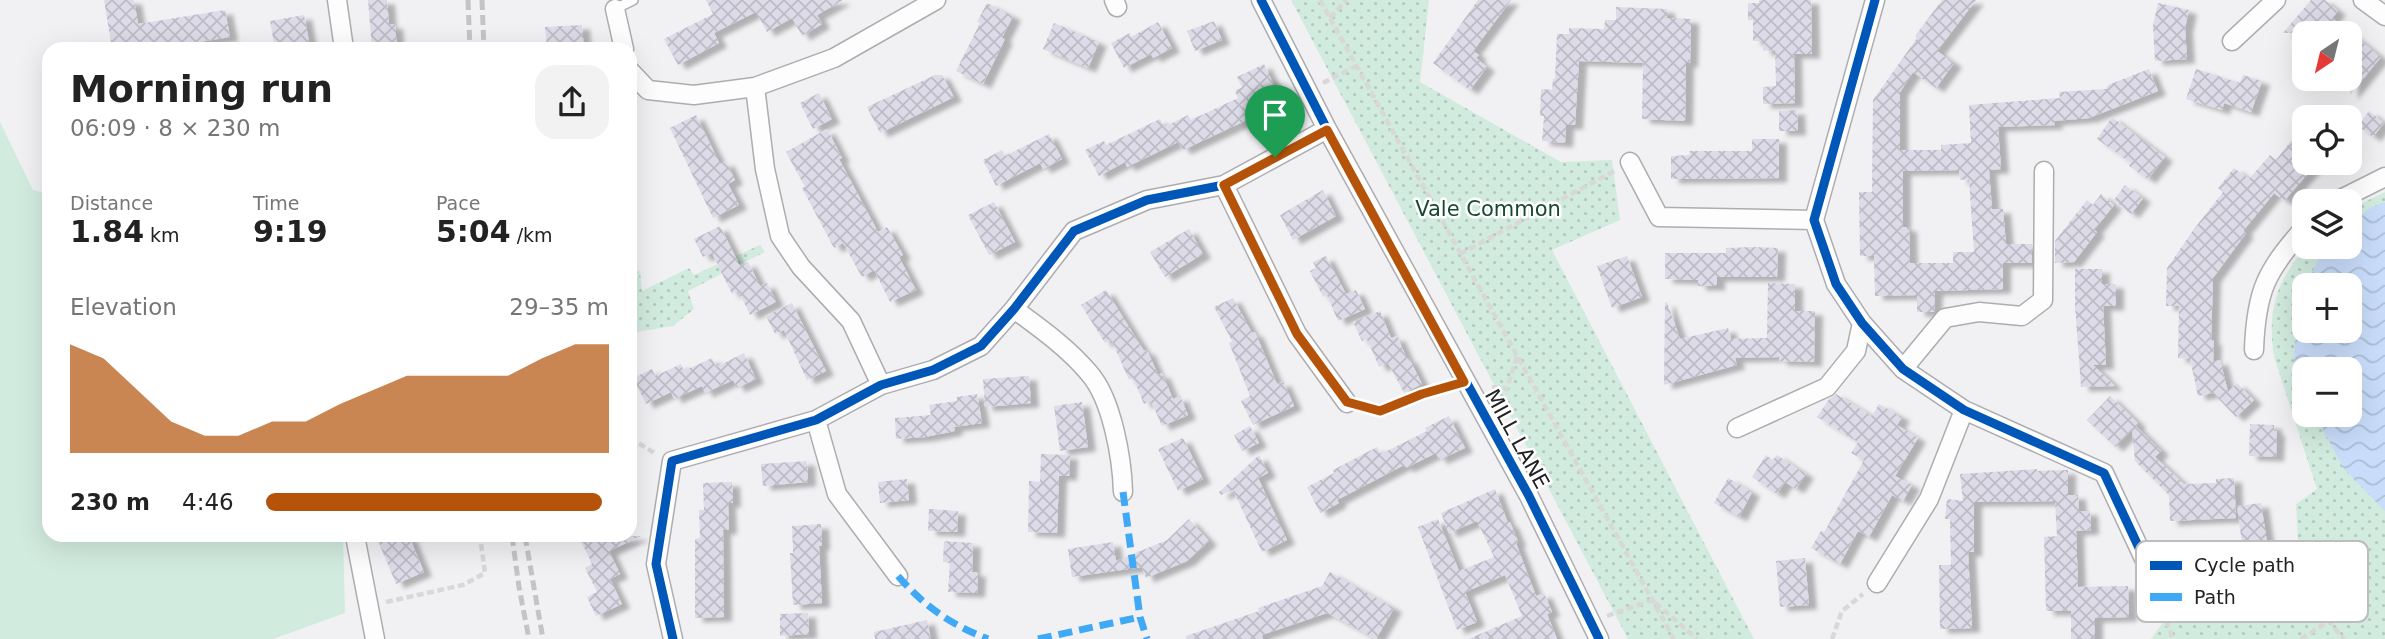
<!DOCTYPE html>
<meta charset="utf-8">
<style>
:root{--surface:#fff;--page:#f2f2f2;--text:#222;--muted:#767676;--accent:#b45309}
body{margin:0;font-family:"DejaVu Sans",sans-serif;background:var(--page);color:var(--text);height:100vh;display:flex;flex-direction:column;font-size:26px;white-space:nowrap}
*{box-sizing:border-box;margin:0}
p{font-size:23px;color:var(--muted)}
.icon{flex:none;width:38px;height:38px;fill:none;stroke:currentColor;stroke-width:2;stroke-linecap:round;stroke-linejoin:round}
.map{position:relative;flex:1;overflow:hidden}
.side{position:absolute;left:42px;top:42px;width:595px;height:500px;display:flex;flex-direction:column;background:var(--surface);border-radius:21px;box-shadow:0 7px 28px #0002}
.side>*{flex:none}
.needle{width:46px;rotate:215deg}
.fabs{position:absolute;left:2292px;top:21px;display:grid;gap:14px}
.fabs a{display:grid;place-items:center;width:70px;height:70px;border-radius:14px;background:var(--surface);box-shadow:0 7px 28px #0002;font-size:35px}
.pin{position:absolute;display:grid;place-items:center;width:60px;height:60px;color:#fff;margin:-72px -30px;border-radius:50% 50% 50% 0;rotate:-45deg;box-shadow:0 0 7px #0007}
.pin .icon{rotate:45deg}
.round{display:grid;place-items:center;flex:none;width:74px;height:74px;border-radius:21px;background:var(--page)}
.headline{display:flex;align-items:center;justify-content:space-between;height:119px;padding:0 28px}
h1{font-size:38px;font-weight:800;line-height:52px}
.metrics{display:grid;grid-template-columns:repeat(3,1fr);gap:10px;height:119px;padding:7px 28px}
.metrics div{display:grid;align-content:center}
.metrics b{font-size:30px;font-weight:800}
.metrics small{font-size:19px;font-weight:400}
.metrics p{font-size:19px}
.chart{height:196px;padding:14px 28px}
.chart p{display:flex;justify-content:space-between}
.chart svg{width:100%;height:126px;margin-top:7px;fill:var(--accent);opacity:.7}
ul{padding:0 28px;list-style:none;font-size:23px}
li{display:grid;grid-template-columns:112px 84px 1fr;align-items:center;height:52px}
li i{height:18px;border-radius:9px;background:var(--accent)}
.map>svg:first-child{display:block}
.grass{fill:#d2ebdf}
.park{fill:url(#park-dots);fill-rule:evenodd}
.water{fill:url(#water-waves)}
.building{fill:url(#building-cross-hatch);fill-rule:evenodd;filter:url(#shadow)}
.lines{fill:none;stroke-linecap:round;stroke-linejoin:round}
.lane-casing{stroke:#adadb0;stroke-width:12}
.street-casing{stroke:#adadb0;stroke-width:21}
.path{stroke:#d8d8d9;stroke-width:4.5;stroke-dasharray:7 3.5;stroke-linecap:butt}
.lane{stroke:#fdfdfd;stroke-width:9}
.street{stroke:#fdfdfd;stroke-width:18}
.rail{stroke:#c4c4c5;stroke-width:5;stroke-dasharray:10 5;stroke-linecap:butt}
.quiet{stroke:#3fa9f5;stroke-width:7;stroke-dasharray:14 7;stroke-linecap:butt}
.cycleway-casing{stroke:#fff;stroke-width:13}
.cycleway{stroke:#0057b8;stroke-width:9}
.route-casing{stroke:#fff;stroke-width:14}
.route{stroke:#b45309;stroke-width:9}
.labels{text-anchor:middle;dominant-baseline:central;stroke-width:5;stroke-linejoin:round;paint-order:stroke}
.park-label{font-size:21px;fill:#174932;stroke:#fff}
.street-label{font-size:21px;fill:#222224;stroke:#fff}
.key{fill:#fff;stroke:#bdbdbd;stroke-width:2}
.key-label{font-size:19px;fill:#222224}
</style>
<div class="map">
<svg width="2385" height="639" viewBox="0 0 2385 639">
<defs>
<pattern id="park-dots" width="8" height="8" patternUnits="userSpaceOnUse" patternTransform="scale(1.75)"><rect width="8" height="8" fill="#d2ebdf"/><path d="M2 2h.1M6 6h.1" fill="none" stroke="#b4c9bf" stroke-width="1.8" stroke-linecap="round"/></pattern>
<pattern id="water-waves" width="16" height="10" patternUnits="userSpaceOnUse" patternTransform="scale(1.75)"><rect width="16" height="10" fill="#c9ddfa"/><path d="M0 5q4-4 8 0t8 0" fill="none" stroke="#acbdd6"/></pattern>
<pattern id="building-cross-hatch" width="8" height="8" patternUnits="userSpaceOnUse" patternTransform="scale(1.75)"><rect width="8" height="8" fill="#dcdbe7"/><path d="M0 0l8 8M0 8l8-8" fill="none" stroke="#bcbcc6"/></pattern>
<filter id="shadow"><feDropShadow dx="8" dy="4.5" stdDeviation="2" flood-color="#0004"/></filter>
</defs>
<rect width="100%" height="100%" fill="#f1f1f4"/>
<path class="grass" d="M 0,122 L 33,190 L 49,194 L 49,536 L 343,536 L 345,613 L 273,639 L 0,639 Z"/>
<path class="park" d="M 1291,0 L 1429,0 L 1420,82 L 1561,162 L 1612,160 L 1620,220 L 1552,250 L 1754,639 L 1628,639 Z
M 2385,192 L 2385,639 L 2151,639 L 2177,603 L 2231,592 L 2227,567 C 2266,564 2267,565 2298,541 L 2296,504 L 2317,489 L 2274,357 C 2267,310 2276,282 2306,247 L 2350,247 L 2350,209 ZM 2305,285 L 2350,285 L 2350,331 L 2305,331 ZM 2305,369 L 2350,369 L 2350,415 L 2305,415 Z
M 760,245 L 765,252 L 688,291 L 694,309 L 673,326 L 630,333 L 630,268 L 640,271 L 642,291 L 689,268 L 694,275 Z"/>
<path class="water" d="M 2385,202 L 2385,511 L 2344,469 L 2315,415 L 2350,415 L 2350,369 L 2305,369 L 2305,391 L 2294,365 L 2297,305 L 2305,288 L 2305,331 L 2350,331 L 2350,285 L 2306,285 L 2318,260 L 2329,247 L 2350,247 L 2350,223 L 2372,207 Z"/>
<path class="building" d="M 104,0 L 134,0 L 138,24 L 225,10 L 230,37 L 156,49 L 112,49 Z
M 368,0 L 387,0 L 389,25 L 395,24 L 397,49 L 372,49 Z
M 706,0 L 843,0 L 817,15 L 822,24 L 802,36 L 792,18 L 767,32 L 756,12 L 714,33 L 719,43 L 678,65 L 664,39 L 713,14 Z
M 1478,0 L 1511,0 L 1473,51 L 1479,55 L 1476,58 L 1487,67 L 1470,90 L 1433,63 Z
M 1759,0 L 1811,0 L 1812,54 L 1794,54 L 1795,103 L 1763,104 L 1763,87 L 1776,86 L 1775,50 L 1763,51 L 1763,41 L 1753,41 L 1753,20 L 1748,20 L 1748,3 L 1759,3 Z
M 1942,0 L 1976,0 L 1937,51 L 1954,63 L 1936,88 L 1913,72 L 1900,92 L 1900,150 L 1941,150 L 1941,145 L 1971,143 L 1969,105 L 2060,98 L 2059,92 L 2106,89 L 2108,85 L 2149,69 L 2158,91 L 2089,118 L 2054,121 L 2055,125 L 1998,127 L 2001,169 L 1989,170 L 1992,209 L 2003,209 L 2006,244 L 2032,244 L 2032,263 L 2003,263 L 2003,289 L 1935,291 L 1934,312 L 1917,312 L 1917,295 L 1875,296 L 1874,256 L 1860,256 L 1859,192 L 1872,192 L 1873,100 L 1917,38 L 1915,36 ZM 1959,170 L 1960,180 L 1969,179 L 1974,252 L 1953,252 L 1953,263 L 1910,263 L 1909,227 L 1903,227 L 1903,171 Z
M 2311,0 L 2325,0 L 2338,11 L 2332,18 L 2381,57 L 2350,95 L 2350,33 L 2283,33 Z
M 987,3 L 1013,16 L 1002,38 L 1005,39 L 983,84 L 956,71 L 980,23 L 977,22 Z
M 2158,3 L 2189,10 L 2185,28 L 2187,59 L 2155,61 L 2153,25 Z
M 1616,7 L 1667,9 L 1667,18 L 1691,19 L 1690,63 L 1686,63 L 1685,121 L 1642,119 L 1643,63 L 1579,61 L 1575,125 L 1566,125 L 1565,143 L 1542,141 L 1544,116 L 1540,116 L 1541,89 L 1552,90 L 1553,79 L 1555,79 L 1557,34 L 1569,34 L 1569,28 L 1604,29 L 1605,20 L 1616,20 Z
M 304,15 L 310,47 L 275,49 L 270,21 Z
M 1214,21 L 1222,40 L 1195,51 L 1187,31 Z
M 1158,22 L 1172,48 L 1153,58 L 1151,54 L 1124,68 L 1111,43 L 1130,33 L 1131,37 Z
M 1054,23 L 1099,42 L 1088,68 L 1043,49 Z
M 582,25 L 584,49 L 547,49 L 545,27 Z
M 1264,64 L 1276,90 L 1262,96 L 1270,114 L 1249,124 L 1247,120 L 1183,150 L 1178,142 L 1127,167 L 1125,162 L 1099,176 L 1085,150 L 1104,141 L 1106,145 L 1160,119 L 1164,127 L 1188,115 L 1191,120 L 1238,98 L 1235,91 L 1242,87 L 1237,77 Z
M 2196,69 L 2240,83 L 2243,75 L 2262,81 L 2251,112 L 2224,103 L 2222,110 L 2186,99 Z
M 935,75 L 942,75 L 954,97 L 880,133 L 867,107 Z
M 819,93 L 832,119 L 813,129 L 800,103 Z
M 1797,110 L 1798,131 L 1779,131 L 1779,111 Z
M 2369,111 L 2384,123 L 2373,137 L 2358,126 Z
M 696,115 L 720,164 L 726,161 L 735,180 L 728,184 L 739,205 L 713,218 L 670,128 Z
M 2112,117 L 2165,157 L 2148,179 L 2129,166 L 2131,163 L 2097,139 Z
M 2305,123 L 2305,163 L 2317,163 L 2284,201 L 2274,193 L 2243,231 L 2246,233 L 2213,278 L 2211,340 L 2214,341 L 2213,362 L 2220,360 L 2228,392 L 2237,383 L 2254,400 L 2236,417 L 2213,393 L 2198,396 L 2190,359 L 2178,358 L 2179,306 L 2166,306 L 2167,268 L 2194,229 L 2223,192 L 2218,188 L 2234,168 L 2249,179 L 2270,155 L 2276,160 Z
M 827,129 L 842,158 L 839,159 L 878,232 L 887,227 L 903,255 L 899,257 L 916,290 L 890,302 L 874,270 L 862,277 L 843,243 L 834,248 L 802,188 L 805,187 L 786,152 Z
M 1049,134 L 1062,159 L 1043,169 L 1040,163 L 996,186 L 983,160 L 1002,150 L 1005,156 Z
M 1752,139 L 1779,139 L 1779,178 L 1671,179 L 1671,156 L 1690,155 L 1689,151 L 1752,151 Z
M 2125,185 L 2143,198 L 2131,214 L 2114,200 Z
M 1323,190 L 1336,216 L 1293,240 L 1280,215 Z
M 2101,194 L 2114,205 L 2094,230 L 2097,232 L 2074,262 L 2055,263 L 2055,241 L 2087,200 L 2093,205 Z
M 994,202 L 1015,242 L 989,255 L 968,215 Z
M 720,226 L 740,266 L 748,262 L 760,286 L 767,283 L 776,302 L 750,315 L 738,290 L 732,294 L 712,253 L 703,257 L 694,239 Z
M 1189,229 L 1203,254 L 1165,277 L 1150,252 Z
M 1753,247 L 1778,248 L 1777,277 L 1717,277 L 1717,286 L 1698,286 L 1698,280 L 1665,279 L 1665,253 L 1726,253 L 1726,248 Z
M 1326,256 L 1346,294 L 1356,290 L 1365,309 L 1338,321 L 1327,295 L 1323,297 L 1310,271 L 1316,268 L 1313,262 Z
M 1627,256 L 1642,297 L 1612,308 L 1597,266 Z
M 2075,269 L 2102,269 L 2102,284 L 2116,284 L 2116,306 L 2103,306 L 2106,365 L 2093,365 L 2115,386 L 2081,387 L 2075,305 Z
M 1768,283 L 1795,284 L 1795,311 L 1815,311 L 1814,362 L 1779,361 L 1779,357 L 1735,358 L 1737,365 L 1664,385 L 1665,303 L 1667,302 L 1680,339 L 1728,328 L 1731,339 L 1767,338 Z
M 1106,290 L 1144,351 L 1147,350 L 1158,375 L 1162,373 L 1173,399 L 1180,396 L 1188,415 L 1162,426 L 1151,401 L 1144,404 L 1133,378 L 1129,380 L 1111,339 L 1105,343 L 1081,305 Z
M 1233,298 L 1252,333 L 1255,332 L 1277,384 L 1283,381 L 1294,406 L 1253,425 L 1241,401 L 1250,396 L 1229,343 L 1232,341 L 1214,307 Z
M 792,303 L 826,371 L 807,380 L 784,330 L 775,334 L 766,316 Z
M 1380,311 L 1391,338 L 1397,336 L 1407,359 L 1409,358 L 1422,384 L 1404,393 L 1388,363 L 1379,367 L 1367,339 L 1362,341 L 1353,322 Z
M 744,353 L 756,379 L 737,388 L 733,380 L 705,393 L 702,386 L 674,399 L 671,392 L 646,404 L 633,378 L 652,369 L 655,376 L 681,364 L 684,371 L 712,358 L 716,367 Z
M 1029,376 L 1031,403 L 985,407 L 983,379 Z
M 977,394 L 982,423 L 954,427 L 955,431 L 925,437 L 896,439 L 895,418 L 931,415 L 929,405 L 957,401 L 957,397 Z
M 1836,394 L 1872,416 L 1879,404 L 1902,417 L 1897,425 L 1918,438 L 1895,476 L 1912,485 L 1903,501 L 1892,495 L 1869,537 L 1858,531 L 1840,564 L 1811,548 L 1821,531 L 1824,532 L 1827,527 L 1864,460 L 1851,453 L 1858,442 L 1817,417 L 1829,399 Z
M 2110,396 L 2138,423 L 2136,426 L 2161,451 L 2155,457 L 2184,484 L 2216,483 L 2216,479 L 2234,478 L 2236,518 L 2170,521 L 2169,495 L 2135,461 L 2132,430 L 2115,447 L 2087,420 Z
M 1082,402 L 1088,447 L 1060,451 L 1054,406 Z
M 1449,416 L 1465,448 L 1439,460 L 1436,453 L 1406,468 L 1404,465 L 1337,500 L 1339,503 L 1320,513 L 1307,487 L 1334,473 L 1333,470 L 1377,447 L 1381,454 L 1427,431 L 1425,428 Z
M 2250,424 L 2274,425 L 2274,431 L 2277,431 L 2276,457 L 2249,456 Z
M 1250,426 L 1259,443 L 1242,451 L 1234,435 Z
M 1183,438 L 1203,479 L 1178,491 L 1158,449 Z
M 1041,454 L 1070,455 L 1069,476 L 1059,476 L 1057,533 L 1028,532 L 1029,481 L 1040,482 Z
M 1259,455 L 1268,473 L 1258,478 L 1287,540 L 1262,552 L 1233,490 L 1221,495 L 1219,492 Z
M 1766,455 L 1773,460 L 1777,455 L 1806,474 L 1796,489 L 1785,482 L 1777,494 L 1752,477 Z
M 807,461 L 808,482 L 763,486 L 761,464 Z
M 2037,469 L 2037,471 L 2068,470 L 2068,495 L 2078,495 L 2079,511 L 2090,511 L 2091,530 L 2076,531 L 2078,587 L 2128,586 L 2129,617 L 2095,618 L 2095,639 L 2071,639 L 2071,611 L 2046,611 L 2044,537 L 2057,536 L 2055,501 L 1974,502 L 1974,552 L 1968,552 L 1972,628 L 1940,629 L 1939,565 L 1951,565 L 1950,519 L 1945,519 L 1947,499 L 1963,501 L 1960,474 Z
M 1728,478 L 1752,492 L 1739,517 L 1714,503 Z
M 907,479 L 909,500 L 880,503 L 878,482 Z
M 732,482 L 733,503 L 728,503 L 729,530 L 723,530 L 724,617 L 695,618 L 695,539 L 700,538 L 699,510 L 704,510 L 703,483 Z
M 1495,489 L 1508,523 L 1510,522 L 1518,541 L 1516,543 L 1536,596 L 1544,593 L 1552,612 L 1547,614 L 1557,639 L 1468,639 L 1522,616 L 1505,575 L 1465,592 L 1477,622 L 1457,630 L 1418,527 L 1438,519 L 1459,571 L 1494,557 L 1477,521 L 1449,533 L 1441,513 Z
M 2261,503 L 2268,549 L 2243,552 L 2237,506 Z
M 929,509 L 958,511 L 957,532 L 928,531 Z
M 1189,519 L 1209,541 L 1187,561 L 1146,578 L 1142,567 L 1072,577 L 1068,549 L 1113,542 L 1116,561 L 1167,540 Z
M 821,524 L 822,546 L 819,546 L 822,603 L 793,605 L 790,553 L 793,553 L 792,526 Z
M 376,536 L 409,536 L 424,572 L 396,584 Z
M 593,536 L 641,536 L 609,551 L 620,574 L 610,579 L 622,604 L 596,616 L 587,597 L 597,592 L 585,568 L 592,564 L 581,541 Z
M 944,541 L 973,543 L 972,572 L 978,572 L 977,593 L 948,592 L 950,563 L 943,562 Z
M 1805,558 L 1809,605 L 1780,607 L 1776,561 Z
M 1330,572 L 1394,608 L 1376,639 L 1327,613 L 1262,635 L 1263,639 L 1186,639 L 1186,636 L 1259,611 L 1258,608 L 1322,586 Z
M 808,613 L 809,634 L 780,636 L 780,614 Z
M 927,620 L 931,639 L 875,639 L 874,632 Z"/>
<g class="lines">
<g class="lane-casing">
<path id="lane" d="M 615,9 L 633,0"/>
</g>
<g class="street-casing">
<path id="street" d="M 337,0 L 344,49
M 1114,0 L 1117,7
M 1261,0 L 1327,129 L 1529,496 L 1599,639
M 1875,0 L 1814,220 L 1836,284 L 1862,323 L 1903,369 L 1964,410 L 2104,473 L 2147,565
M 2363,0 L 2385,16
M 615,9 L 624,49
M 2232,41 L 2276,0
M 630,71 L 648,90 L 694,95 L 755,87 L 834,58 L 936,0
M 755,87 L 765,169 L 780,236 L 801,267 L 851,321 L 881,385
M 1630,162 L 1659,217 L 1814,220
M 1224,185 L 1297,334 L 1347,403
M 2337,201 L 2385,177
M 1014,309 C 1040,328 1068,348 1089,373 C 1112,399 1122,458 1123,492
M 2254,350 C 2256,291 2266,271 2305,227
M 1903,369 L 1945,318 L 1979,312 L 2022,316 L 2043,300 L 2044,171
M 816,420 L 837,494 L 898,576
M 1737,428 L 1827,387 L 1856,351 L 1862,323
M 355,536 L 375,639
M 1877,583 L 1929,499 L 1964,410
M 673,639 L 656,564 L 672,461 L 816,420 L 881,385 L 933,370 L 981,346 L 1014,309 L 1074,231 L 1147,200 L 1224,185 L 1327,129"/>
</g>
<path class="path" d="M 1320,0 L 1674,639
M 1330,18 L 1346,0
M 1323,83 L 1356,66
M 1460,254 L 1614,171
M 1492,387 L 1507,389 L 1517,356
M 1365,407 L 1380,411 L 1422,394 L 1449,386
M 630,438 L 656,454
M 2152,581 L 2173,639
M 386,602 L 463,585 L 485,573 L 480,536
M 1607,616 L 1652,600 L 1697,639
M 1832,639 L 1842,611 L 1863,594
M 2301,639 L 2329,621 L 2344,639"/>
<use href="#lane" class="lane"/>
<use href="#street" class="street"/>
<path class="rail" d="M 468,0 L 470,49
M 482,0 L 484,49
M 512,536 L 519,587 L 529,639
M 525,536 L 543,639"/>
<path class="quiet" d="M 1123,492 L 1140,617 L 1147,639
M 898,576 C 924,606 951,625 988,639
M 1038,639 L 1140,617"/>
<g class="cycleway-casing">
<path id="cycleway" d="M 1261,0 L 1327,129 L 1529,496 L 1599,639
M 1875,0 L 1814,220 L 1836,284 L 1862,323 L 1903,369 L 1964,410 L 2104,473 L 2147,565
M 673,639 L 656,564 L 672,461 L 816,420 L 881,385 L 933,370 L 981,346 L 1014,309 L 1074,231 L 1147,200 L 1224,185 L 1327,129"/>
</g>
<use href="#cycleway" class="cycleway"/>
</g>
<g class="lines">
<g class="route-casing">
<path id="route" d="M 1327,130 L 1464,382 L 1422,394 L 1380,411 L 1347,402 L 1297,334 L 1224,185 Z"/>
</g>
<use href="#route" class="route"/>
</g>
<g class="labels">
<g class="park-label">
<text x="1488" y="209">Vale Common</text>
</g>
<g class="street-label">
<text transform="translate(1517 439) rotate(61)">MILL LANE</text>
</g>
</g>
<rect x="2136" y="541" width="232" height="81" rx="10" class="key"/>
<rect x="2150" y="561" width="32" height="9" fill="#0057b8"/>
<rect x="2150" y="593" width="32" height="8" fill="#3fa9f5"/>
<g class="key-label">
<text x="2194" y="572">Cycle path</text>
<text x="2194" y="604">Path</text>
</g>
</svg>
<div class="fabs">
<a><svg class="needle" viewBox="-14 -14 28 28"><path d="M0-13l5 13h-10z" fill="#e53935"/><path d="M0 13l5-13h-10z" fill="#767676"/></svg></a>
<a><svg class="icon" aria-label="locate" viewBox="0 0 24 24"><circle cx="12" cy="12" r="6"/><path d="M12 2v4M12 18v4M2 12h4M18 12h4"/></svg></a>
<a><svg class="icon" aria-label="layers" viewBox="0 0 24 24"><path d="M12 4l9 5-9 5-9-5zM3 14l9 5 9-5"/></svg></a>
<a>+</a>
<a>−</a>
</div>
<div class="pin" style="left:1275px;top:157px;background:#1e9e55"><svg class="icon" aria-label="arrive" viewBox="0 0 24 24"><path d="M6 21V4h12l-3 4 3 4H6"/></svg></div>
<section class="side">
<div class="headline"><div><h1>Morning run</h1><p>06:09 · 8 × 230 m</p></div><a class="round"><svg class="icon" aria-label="share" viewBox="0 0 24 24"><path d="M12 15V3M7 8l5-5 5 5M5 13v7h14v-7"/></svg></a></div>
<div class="metrics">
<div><p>Distance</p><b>1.84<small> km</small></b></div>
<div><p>Time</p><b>9:19</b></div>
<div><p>Pace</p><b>5:04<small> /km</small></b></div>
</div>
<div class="chart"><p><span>Elevation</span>29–35 m</p>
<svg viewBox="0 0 160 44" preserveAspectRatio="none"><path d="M0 44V6L10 11L20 22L30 33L40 38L50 38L60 33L70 33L80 27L90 22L100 17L110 17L120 17L130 17L140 11L150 6L160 6V44z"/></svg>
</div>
<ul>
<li><b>230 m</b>4:46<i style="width:98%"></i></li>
</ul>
</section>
</div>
